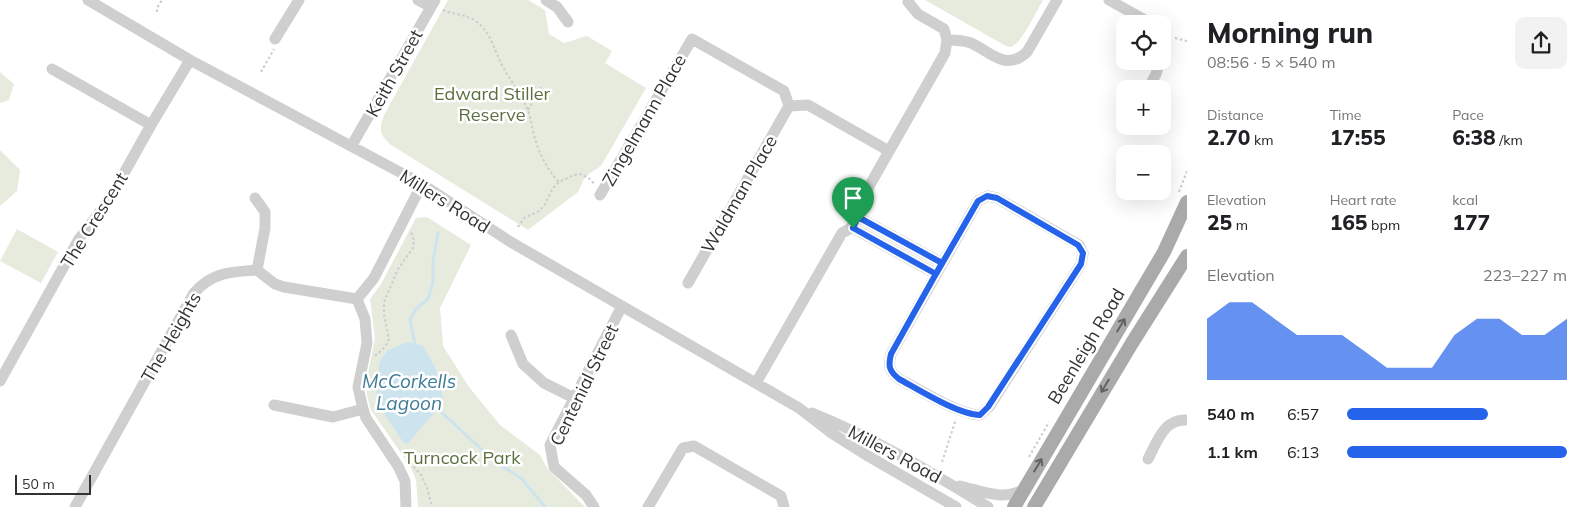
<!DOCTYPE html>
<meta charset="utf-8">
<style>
:root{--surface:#fff;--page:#f2f2f2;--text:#202124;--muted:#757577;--accent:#2563eb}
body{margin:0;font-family:Mulish,sans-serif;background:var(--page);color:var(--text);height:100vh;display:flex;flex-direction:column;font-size:19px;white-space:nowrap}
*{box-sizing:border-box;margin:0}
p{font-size:16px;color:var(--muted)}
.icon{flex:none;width:28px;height:28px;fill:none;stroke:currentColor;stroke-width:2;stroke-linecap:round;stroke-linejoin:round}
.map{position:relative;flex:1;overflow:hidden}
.details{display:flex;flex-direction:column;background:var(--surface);width:400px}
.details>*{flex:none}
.tools{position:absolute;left:1116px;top:15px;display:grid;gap:10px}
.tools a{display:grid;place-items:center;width:55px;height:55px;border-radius:10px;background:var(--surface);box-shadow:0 5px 20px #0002;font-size:25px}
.scale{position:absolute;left:15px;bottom:12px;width:76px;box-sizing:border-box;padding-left:5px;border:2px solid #323232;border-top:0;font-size:14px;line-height:18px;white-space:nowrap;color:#323232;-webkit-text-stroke:4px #fff;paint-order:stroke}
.pin{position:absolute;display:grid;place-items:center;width:42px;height:42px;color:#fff;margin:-51px -21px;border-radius:50% 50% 50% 0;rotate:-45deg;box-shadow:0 0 5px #0007}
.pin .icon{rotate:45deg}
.round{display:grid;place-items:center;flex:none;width:52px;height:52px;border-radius:10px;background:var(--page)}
.overview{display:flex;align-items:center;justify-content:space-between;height:85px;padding:0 20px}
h1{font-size:28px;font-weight:800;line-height:38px}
.metrics{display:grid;grid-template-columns:repeat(3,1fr);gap:8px;height:85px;padding:5px 20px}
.metrics div{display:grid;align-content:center}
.metrics b{font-size:21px;font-weight:800}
.metrics small{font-size:14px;font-weight:400}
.metrics p{font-size:14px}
.chart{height:140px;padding:10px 20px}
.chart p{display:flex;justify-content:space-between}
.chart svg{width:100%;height:90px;margin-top:5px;fill:var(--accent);opacity:.7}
ul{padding:0 20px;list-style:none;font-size:16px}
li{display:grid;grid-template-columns:80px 60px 1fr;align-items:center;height:38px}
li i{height:12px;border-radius:6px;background:var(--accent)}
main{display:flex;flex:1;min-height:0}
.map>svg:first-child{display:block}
.green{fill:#e6ebde}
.water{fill:#cde4ee}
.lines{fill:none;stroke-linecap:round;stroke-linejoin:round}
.stream{stroke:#cde4ee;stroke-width:3}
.path{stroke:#ccc;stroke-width:2;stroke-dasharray:2.5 2.5;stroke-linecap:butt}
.minor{stroke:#cfcfcf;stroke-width:11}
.major{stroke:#aaa;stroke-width:14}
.oneway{stroke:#626262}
.route-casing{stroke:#fff;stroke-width:10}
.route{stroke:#2563eb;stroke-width:6}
.labels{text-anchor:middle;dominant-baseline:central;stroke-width:5;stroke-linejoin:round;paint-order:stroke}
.street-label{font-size:18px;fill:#323232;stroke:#fff}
.park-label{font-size:18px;fill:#5a6f3e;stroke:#fff}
.water-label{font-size:19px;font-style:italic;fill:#3e7c96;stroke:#fff}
</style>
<main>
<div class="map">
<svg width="1187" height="507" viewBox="0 0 1187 507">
<rect width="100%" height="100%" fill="#fff"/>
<path class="green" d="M 448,0 L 528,0 L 545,10 L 549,34 L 564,43 L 587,36 L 612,51 L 605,63 L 646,88 L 601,166 L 590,173 L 584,179 L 578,192 L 528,230 L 391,145 C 379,134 379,130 384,115 Z
M 925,0 L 1043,0 C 1037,10 1023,40 1014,45 C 1010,48 1011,47 1006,46 Z
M 0,72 L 14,84 L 9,100 L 0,103 Z
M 0,150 L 20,170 L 17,191 L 0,206 Z
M 427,217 L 471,245 L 440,308 L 443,346 L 469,387 L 500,425 L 540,455 L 547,468 L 585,507 L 418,507 L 416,480 L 410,466 L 371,410 L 367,396 L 367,378 L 375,338 L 370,299 L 381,284 L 416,218 Z
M 17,229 L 58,252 L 41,283 L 0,261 Z"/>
<path class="water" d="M 408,342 L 423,346 L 435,367 L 443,397 L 438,409 L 407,444 L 403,442 L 380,407 L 375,388 L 380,361 L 388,350 Z"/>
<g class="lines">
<path class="stream" d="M 415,344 L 410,320 L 416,309 L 428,299 L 433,283 L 433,262 L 438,233
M 438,409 L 493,460 L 522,479 L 545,507"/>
<path class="path" d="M 443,10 C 454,15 468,14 478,23 C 490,32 494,49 501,63 C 508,78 519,90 526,106 C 530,114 531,122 533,131 C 538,151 545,167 559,182
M 157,12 L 157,8 L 162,0
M 1175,38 L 1187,41
M 261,72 L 274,49
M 528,110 L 541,87
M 1179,192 L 1187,171
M 518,227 L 524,218 L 539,211 L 544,206 L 553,188 L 559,182 L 574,175 L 581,174 L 590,179 L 595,185
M 375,356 L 385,347 L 389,339 L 384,315 L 384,302 L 398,269 L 413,248 L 414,240 L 410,230
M 1029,457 L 1049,422
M 407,459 L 421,475 L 427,488 L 432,507
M 942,462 L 956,419"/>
<path class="minor" d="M 88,0 L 190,60 L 422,184 L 509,241 L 799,408 L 830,432 L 868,456 L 956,507
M 418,0 L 431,7
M 546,0 L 557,7 L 568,22
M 1109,0 L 1152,24
M 1162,33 L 1165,44 L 1162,53
M 275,39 L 299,0
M 947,40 C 955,40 963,40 971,43 C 991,52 1006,72 1027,52 L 1057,0
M 52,69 L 151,125
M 1148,89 L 1156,74 L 1160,61
M 352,145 L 435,0
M 600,195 L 692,39 L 784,91 L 789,106 L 808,105 L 889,151
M 987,196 L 997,198 L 1079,245 L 1083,253 L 1081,264 L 989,407 L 980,415 C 959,415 919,389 899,379 C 889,371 888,366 891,354 L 978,201 Z
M 255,198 L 265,212 L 265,228 L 257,270
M 858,217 L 942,263
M 853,228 L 936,274
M 688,283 L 789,106
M 511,335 L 523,364 L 544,383 L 574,398
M 0,381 L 79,239 L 109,200 L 151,125 L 190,60
M 756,383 L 842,233 C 857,226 858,220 859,204 L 945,53 L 947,40 L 944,29 L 918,14 L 908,2 L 909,0
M 274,405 L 333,417 L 363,409
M 812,413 C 874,438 931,472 988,507
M 1148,459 C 1157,442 1164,418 1187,420
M 960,486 C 981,491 1003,501 1023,490
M 75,507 L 194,293 C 212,272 231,272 257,270 L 275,284 L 284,287 L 357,299
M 406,507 L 405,481 L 398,466 L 366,418 L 363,409 L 358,387 L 367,343 L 365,319 L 357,299 L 374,278 L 422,184
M 594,507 L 586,495 L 554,467 L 550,445 L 622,306
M 648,507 L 683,448 L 694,446 L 781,496 L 784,507"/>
<path class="major" d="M 1014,507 L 1164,252 L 1187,202
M 1034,507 L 1132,343 L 1187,256"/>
</g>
<defs><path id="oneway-shaft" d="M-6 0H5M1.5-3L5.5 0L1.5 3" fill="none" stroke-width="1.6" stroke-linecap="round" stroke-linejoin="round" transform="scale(1.25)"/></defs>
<g class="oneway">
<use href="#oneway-shaft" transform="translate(1121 325) rotate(-59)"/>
<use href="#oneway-shaft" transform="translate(1105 386) rotate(121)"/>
<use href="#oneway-shaft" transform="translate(1038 465) rotate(-59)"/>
</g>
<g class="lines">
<g class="route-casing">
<path id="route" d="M 853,228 L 936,274 L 978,201 L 987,196 L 997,198 L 1078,245 L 1083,253 L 1081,264 L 988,407 L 980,415 C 959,415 919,390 899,379 C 889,371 888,366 891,354 L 942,263 L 858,217 L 853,228"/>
</g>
<use href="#route" class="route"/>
</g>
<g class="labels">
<g class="street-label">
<text transform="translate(394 73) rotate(-61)">Keith Street</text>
<text transform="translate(644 120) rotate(-60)">Zingelmann Place</text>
<text transform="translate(739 194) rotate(-60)">Waldman Place</text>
<text transform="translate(445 201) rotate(32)">Millers Road</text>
<text transform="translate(94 220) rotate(-58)">The Crescent</text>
<text transform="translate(171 337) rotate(-60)">The Heights</text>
<text transform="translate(1086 346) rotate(-59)">Beenleigh Road</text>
<text transform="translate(584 385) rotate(-64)">Centenial Street</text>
<text transform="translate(895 454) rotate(28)">Millers Road</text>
</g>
<g class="park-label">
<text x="492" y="93">Edward Stiller<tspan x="492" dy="21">Reserve</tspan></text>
<text x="462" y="457">Turncock Park</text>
</g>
<g class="water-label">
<text x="409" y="381">McCorkells<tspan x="409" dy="22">Lagoon</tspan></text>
</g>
</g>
</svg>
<div class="tools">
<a><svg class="icon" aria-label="locate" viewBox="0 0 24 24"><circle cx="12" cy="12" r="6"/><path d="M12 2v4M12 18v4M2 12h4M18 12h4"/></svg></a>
<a>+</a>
<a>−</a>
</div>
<div class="scale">50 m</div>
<div class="pin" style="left:853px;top:228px;background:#1e9e55"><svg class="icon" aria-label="arrive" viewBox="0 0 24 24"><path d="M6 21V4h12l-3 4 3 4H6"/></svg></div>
</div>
<section class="details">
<div class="overview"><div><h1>Morning run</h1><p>08:56 · 5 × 540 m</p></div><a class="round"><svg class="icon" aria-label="share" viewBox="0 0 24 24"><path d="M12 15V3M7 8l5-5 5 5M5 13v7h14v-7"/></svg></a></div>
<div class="metrics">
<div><p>Distance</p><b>2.70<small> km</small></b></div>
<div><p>Time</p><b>17:55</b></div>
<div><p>Pace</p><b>6:38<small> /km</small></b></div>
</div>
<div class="metrics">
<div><p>Elevation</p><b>25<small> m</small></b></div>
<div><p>Heart rate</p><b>165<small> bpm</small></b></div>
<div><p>kcal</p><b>177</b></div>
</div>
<div class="chart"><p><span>Elevation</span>223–227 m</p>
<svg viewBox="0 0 160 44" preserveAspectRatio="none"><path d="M0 44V14L10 6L20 6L30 14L40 22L50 22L60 22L70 30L80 38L90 38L100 38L110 22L120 14L130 14L140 22L150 22L160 14V44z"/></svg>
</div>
<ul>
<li><b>540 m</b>6:57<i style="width:64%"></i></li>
<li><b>1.1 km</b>6:13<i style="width:100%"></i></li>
</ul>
</section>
</main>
